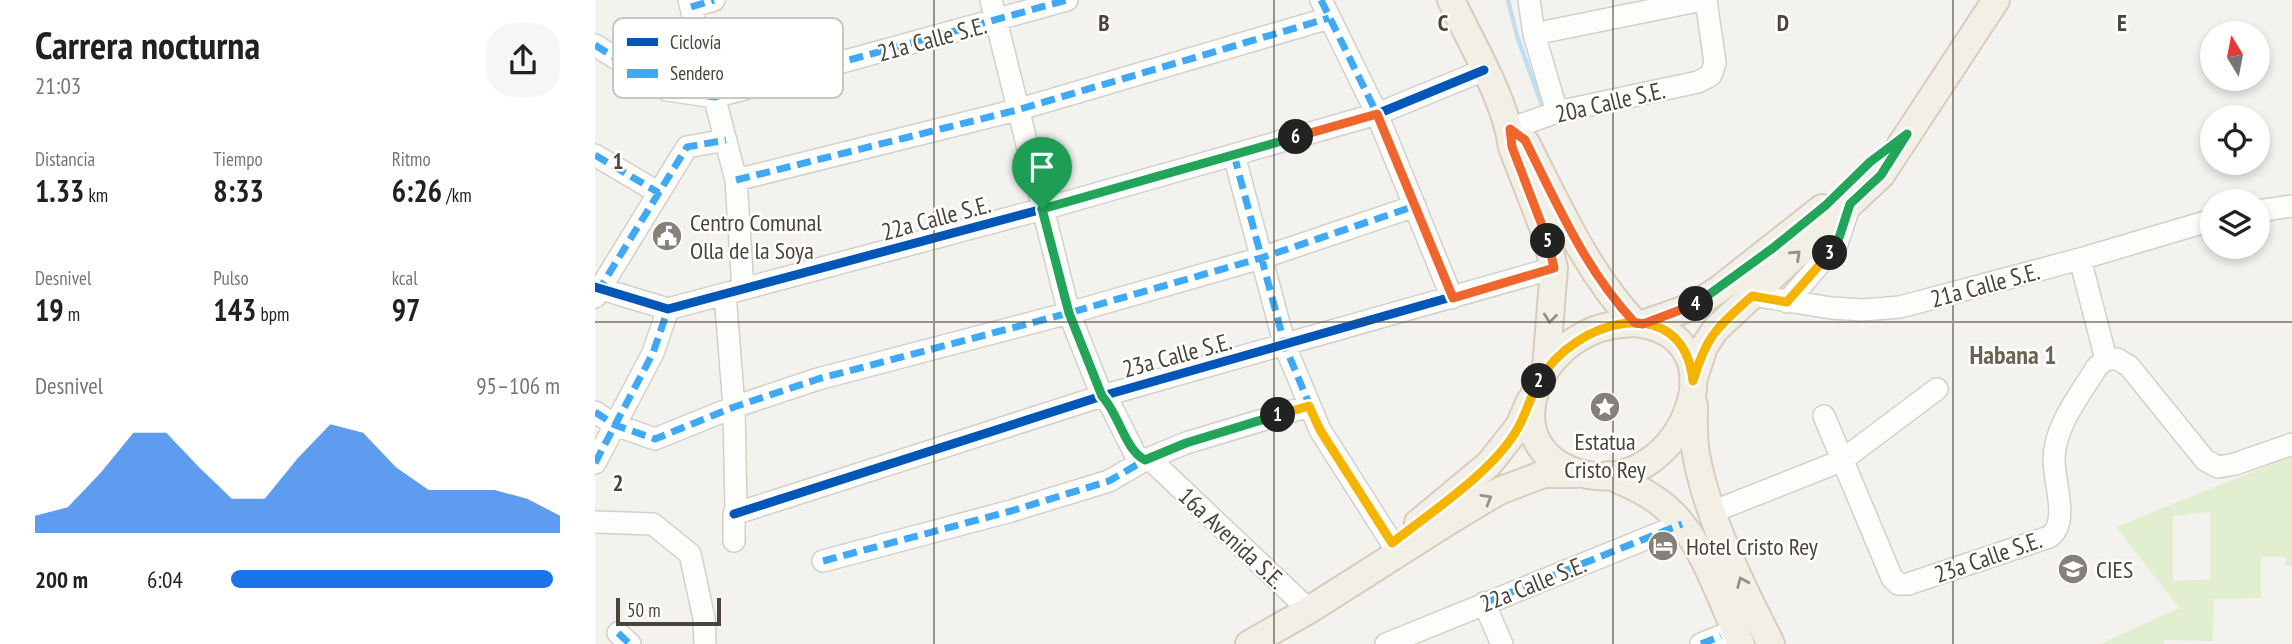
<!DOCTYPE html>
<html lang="es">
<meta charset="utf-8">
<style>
:root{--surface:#fff;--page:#f6f6f6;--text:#202124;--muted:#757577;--accent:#1a73e8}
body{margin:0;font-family:"PT Sans Narrow",sans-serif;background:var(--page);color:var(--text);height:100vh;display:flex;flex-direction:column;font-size:26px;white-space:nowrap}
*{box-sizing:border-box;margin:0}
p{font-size:23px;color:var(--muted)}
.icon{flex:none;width:38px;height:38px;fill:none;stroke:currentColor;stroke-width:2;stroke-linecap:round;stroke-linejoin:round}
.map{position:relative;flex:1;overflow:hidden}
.details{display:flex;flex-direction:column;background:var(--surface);width:595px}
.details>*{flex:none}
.needle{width:46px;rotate:350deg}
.tools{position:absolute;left:1605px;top:21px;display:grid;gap:14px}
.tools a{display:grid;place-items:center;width:70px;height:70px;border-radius:50%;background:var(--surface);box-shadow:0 4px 10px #0003;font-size:35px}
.scale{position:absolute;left:21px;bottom:18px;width:105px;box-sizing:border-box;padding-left:7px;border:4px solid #4b4439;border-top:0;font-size:19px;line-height:24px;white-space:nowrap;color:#4b4439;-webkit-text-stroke:5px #fff;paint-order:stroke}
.pin{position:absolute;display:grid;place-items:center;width:60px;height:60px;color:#fff;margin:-72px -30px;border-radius:50% 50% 50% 0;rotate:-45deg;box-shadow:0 0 7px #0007}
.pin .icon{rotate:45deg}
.km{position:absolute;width:35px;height:35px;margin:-18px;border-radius:50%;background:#222;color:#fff;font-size:19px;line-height:35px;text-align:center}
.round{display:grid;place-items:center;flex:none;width:74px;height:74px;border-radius:28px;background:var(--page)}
.headline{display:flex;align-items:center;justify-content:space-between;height:119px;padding:0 35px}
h1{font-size:38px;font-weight:700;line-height:52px}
.stats{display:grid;grid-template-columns:repeat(3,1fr);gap:10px;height:119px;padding:7px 35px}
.stats div{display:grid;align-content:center}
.stats b{font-size:30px;font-weight:700}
.stats small{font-size:19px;font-weight:400}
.stats p{font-size:19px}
.chart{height:196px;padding:14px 35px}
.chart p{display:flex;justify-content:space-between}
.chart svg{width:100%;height:126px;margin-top:7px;fill:var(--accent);opacity:.7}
ul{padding:0 35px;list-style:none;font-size:23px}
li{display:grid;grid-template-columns:112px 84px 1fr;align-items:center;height:52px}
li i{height:18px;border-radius:9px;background:var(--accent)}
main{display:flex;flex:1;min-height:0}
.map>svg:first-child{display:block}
.green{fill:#e1eecf;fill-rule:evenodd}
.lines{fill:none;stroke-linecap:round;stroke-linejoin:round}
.stream{stroke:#c0ddf1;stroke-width:4.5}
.minor-casing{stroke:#d2d0cb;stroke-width:24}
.major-casing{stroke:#d6cebb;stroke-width:30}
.minor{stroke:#fdfdfc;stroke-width:21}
.major{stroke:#f2efe6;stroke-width:26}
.quiet{stroke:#3fa9f5;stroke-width:7;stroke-dasharray:14 7;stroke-linecap:butt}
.cycleway-casing{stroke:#fff;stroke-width:13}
.cycleway{stroke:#0057b8;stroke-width:9}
.oneway{stroke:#969187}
.split-1-casing{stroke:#fff;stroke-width:14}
.split-2-casing{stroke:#fff;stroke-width:14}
.split-3-casing{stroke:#fff;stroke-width:14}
.split-4-casing{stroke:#fff;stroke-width:14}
.split-5-casing{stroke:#fff;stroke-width:14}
.split-6-casing{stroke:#fff;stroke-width:14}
.split-7-casing{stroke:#fff;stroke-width:14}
.split-1{stroke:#22a559;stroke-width:9}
.split-2{stroke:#f5b400;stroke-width:9}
.split-3{stroke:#f5b400;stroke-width:9}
.split-4{stroke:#22a559;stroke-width:9}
.split-5{stroke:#f0652b;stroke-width:9}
.split-6{stroke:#f0652b;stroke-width:9}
.split-7{stroke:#22a559;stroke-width:9}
.grid{fill:none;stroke:#4b4439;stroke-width:2;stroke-opacity:0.55}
.labels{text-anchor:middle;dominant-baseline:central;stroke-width:5;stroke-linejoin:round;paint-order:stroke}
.street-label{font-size:24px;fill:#4b4439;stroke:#fff}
.poi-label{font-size:24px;fill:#4b4439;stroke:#fff;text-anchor:start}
.neighbourhood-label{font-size:26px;font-weight:bold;fill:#6e6250;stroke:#fff}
.key{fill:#fff;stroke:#c9c7c4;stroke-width:2}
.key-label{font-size:19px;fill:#4b4439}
.grid-label{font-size:23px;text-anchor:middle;font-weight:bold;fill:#4b4439;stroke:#fff;stroke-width:5;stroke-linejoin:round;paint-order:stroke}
</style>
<main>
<section class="details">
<div class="headline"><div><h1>Carrera nocturna</h1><p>21:03</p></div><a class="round"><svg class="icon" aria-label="share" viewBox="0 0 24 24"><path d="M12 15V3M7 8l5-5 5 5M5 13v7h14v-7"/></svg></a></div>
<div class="stats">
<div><p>Distancia</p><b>1.33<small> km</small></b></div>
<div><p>Tiempo</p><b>8:33</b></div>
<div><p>Ritmo</p><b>6:26<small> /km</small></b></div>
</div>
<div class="stats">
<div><p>Desnivel</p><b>19<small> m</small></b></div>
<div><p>Pulso</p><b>143<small> bpm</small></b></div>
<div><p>kcal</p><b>97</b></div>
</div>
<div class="chart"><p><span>Desnivel</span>95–106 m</p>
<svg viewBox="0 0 160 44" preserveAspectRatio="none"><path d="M0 44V38L10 35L20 23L30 9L40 9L50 21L60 32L70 32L80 18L90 6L100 9L110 21L120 29L130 29L140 29L150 32L160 38V44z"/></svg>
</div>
<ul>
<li><b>200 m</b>6:04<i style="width:98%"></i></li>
</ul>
</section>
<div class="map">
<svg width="1697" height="644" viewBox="0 0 1697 644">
<rect width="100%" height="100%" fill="#f4f2ee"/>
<path class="green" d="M 1697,456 L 1697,566 L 1690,566 L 1690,557 L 1666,557 L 1666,598 L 1619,599 L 1618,641 L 1569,640 L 1569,644 L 1505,644 L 1584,608 L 1521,527 ZM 1615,512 L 1615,579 L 1578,581 L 1578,516 Z"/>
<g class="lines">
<path class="stream" d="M 913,0 L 922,36 L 948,108"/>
<g class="minor-casing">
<path id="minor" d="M 94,0 L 141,180 L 148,289
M 396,0 L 474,313 L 507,396 L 516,406 L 541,456 L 558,462 L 714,610
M 726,0 L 782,114 L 857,298
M 934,0 L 939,34 L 962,112
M 96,7 L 119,0
M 939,34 L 1107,0
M 0,45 L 72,90 L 120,97 L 472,0
M 915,129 L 962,112 L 1103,82 L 1116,75 L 1120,63 L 1111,0
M 0,155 L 64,193
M 639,155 L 690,346 L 725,430 L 797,543
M 141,180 L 422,110 L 734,18
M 1662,211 L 1697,206
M 1485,259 L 1511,359
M 0,287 L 73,309 L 448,209 L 782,114 L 889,70
M 130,294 L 139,407 L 141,509 L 139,514 L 139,541
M 1157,295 L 1236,308 L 1268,310 L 1305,307 L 1485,259 L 1617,220
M 0,297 L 92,147 L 131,140
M 1192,302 L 1242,244 L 1255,204
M 1511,359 L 1522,359 L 1534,366 L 1610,460 L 1623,467 L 1640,464 L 1697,444
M 0,412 L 20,425 L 60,439 L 139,407 L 223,379 L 474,313 L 666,258 L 820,206
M 1229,416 L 1297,578 L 1303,584 L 1313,584 L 1454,537 C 1475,524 1459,482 1459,460 C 1459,426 1485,395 1502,367 L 1511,359
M 0,463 L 58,353 L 73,309
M 1117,512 L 1246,461 L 1342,389
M 139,514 L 507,396 L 959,268
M 0,522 L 58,524 L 95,554 L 109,618 L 110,644
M 228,561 L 416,511 L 514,481 L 550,460 L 591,443 L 714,406
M 889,603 L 907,644
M 23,633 L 35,644
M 791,644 L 1087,524
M 1106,644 L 1126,636"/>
</g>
<g class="major-casing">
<path id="major" d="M 856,0 C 876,43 911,100 917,147 L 951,235 L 959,268 L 951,368
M 931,143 C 963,205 991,271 1040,323
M 1040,323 C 1151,335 1086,493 993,475 C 909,458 927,368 989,335 C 1005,326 1022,324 1040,323 Z
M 1048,324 L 1096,307 L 1123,290 L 1227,208
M 1098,381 L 1109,347 L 1120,330 L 1286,175 L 1401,0
M 1099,405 C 1099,421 1098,438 1101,454 C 1112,516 1147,587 1176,644
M 1013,475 C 1036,485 1059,495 1078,514 C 1108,544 1128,604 1146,644
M 823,523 L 894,464 L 924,426 L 935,401
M 654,644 L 714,610 L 857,519 L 904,491 L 949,474 L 981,474"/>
</g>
<use href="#minor" class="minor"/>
<use href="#major" class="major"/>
<path class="quiet" d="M 726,0 L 782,114 L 857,298
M 96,7 L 119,0
M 0,45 L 72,90 L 120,97 L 472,0
M 0,155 L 64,193
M 639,155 L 690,346 L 725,430 L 797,543
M 141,180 L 422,110 L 734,18
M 2,293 L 92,147 L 131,140
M 0,412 L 20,425 L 60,439 L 139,407 L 223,379 L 474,313 L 666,258 L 820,206
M 0,463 L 58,353 L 73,309
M 228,561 L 416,511 L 514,481 L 550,460 L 591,443 L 714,406
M 889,603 L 1087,524
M 23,633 L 35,644
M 1106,644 L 1126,636"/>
<g class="cycleway-casing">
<path id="cycleway" d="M 0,287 L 73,309 L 448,209 L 782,114 L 889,70
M 139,514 L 507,396 L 959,268"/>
</g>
<use href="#cycleway" class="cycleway"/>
</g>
<defs><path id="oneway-chevron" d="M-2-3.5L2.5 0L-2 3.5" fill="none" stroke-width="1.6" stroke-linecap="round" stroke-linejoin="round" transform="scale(1.75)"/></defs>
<g class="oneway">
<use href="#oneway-chevron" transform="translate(1201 255) rotate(-43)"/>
<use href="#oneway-chevron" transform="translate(955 318) rotate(96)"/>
<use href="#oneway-chevron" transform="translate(892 499) rotate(-30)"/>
<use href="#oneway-chevron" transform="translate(1147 582) rotate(-113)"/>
</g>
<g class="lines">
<g class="split-1-casing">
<path id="split-1" d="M 447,209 L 474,313 L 507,396 C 524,414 530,450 550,460 L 591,443 L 683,415"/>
</g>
<g class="split-2-casing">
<path id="split-2" d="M 683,415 L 714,406 L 725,430 L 797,543 C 836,512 901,470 924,426 C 932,411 936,395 944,381"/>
</g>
<g class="split-3-casing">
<path id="split-3" d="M 944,381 C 979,319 1088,289 1098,381 C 1112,334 1122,328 1157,296 L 1192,302 L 1235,253"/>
</g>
<g class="split-4-casing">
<path id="split-4" d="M 1101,304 L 1178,248 L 1231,205 L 1275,162 L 1312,134 L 1286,175 L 1255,204 L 1242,244 L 1235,253"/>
</g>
<g class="split-5-casing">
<path id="split-5" d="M 953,241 L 917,147 L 915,129 L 930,140 C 962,204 991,271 1040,323 L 1048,324 L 1101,304"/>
</g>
<g class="split-6-casing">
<path id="split-6" d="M 701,137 L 782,114 L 858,298 L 959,268 L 953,241"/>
</g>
<g class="split-7-casing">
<path id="split-7" d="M 447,209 L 701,137"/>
</g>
<use href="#split-1" class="split-1"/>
<use href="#split-2" class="split-2"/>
<use href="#split-3" class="split-3"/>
<use href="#split-4" class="split-4"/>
<use href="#split-5" class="split-5"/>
<use href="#split-6" class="split-6"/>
<use href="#split-7" class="split-7"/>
</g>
<path class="grid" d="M 339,0 L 339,644M 679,0 L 679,644M 1018,0 L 1018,644M 1358,0 L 1358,644M 0,322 L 1697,322"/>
<defs>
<g id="civic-disc" transform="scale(1.575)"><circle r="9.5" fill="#868178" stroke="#fff"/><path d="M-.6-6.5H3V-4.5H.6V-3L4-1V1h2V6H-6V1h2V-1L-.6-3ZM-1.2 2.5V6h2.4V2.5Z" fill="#fff"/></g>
<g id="sight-disc" transform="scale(1.575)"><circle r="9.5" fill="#868178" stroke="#fff"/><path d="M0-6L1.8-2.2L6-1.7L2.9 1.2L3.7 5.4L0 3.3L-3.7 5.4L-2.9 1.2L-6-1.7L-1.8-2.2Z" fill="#fff"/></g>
<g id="hotel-disc" transform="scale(1.575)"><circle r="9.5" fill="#868178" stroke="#fff"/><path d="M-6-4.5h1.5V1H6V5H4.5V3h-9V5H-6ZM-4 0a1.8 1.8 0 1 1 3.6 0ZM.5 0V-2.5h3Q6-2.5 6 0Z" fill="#fff"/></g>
<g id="university-disc" transform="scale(1.575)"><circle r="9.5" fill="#868178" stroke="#fff"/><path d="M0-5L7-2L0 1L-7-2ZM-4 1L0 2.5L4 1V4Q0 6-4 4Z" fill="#fff"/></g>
</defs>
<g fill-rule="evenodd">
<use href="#civic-disc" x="72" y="236"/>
<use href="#sight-disc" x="1010" y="407"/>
<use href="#hotel-disc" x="1068" y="546"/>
<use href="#university-disc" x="1478" y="569"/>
</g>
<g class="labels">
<g class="street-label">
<text transform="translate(337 39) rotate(-15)">21a Calle S.E.</text>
<text transform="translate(1015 102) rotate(-13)">20a Calle S.E.</text>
<text transform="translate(341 218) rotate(-15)">22a Calle S.E.</text>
<text transform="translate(1390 285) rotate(-15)">21a Calle S.E.</text>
<text transform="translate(582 355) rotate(-15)">23a Calle S.E.</text>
<text transform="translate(637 538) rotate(43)">16a Avenida S.E.</text>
<text transform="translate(1393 557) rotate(-19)">23a Calle S.E.</text>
<text transform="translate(938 584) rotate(-22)">22a Calle S.E.</text>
</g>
<g class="poi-label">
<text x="95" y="222">Centro Comunal<tspan x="95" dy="28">Olla de la Soya</tspan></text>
<text x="1010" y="441" text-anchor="middle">Estatua<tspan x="1010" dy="28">Cristo Rey</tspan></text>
<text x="1091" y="546">Hotel Cristo Rey</text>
<text x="1501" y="569">CIES</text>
</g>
<g class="neighbourhood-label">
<text x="1418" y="354">Habana 1</text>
</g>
</g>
<rect x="18" y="18" width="230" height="80" rx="10" class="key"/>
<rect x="32" y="38" width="31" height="8" fill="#0057b8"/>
<rect x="32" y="69" width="31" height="9" fill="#3fa9f5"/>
<g class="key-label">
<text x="75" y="49">Ciclovía</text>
<text x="75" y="80">Sendero</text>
</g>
<g class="grid-label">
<text x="509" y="31">B</text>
<text x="848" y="31">C</text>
<text x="1188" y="31">D</text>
<text x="1527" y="31">E</text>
<text x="23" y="169">1</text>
<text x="23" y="491">2</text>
</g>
</svg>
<div class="tools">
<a><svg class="needle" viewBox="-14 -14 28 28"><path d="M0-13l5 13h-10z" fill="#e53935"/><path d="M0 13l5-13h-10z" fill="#757577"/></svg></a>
<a><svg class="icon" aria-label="locate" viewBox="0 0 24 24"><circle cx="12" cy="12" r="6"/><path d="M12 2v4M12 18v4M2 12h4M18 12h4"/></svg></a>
<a><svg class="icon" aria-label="layers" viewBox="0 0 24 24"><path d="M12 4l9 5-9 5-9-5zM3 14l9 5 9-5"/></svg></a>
</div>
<div class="scale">50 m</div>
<div class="pin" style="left:447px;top:209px;background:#1e9e55"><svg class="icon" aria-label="arrive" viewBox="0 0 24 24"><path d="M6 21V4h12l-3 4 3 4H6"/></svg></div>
<b class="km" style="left:683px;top:415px">1</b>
<b class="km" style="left:944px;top:381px">2</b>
<b class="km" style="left:1235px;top:253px">3</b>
<b class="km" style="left:1101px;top:304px">4</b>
<b class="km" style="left:953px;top:241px">5</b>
<b class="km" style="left:701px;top:137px">6</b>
</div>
</main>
